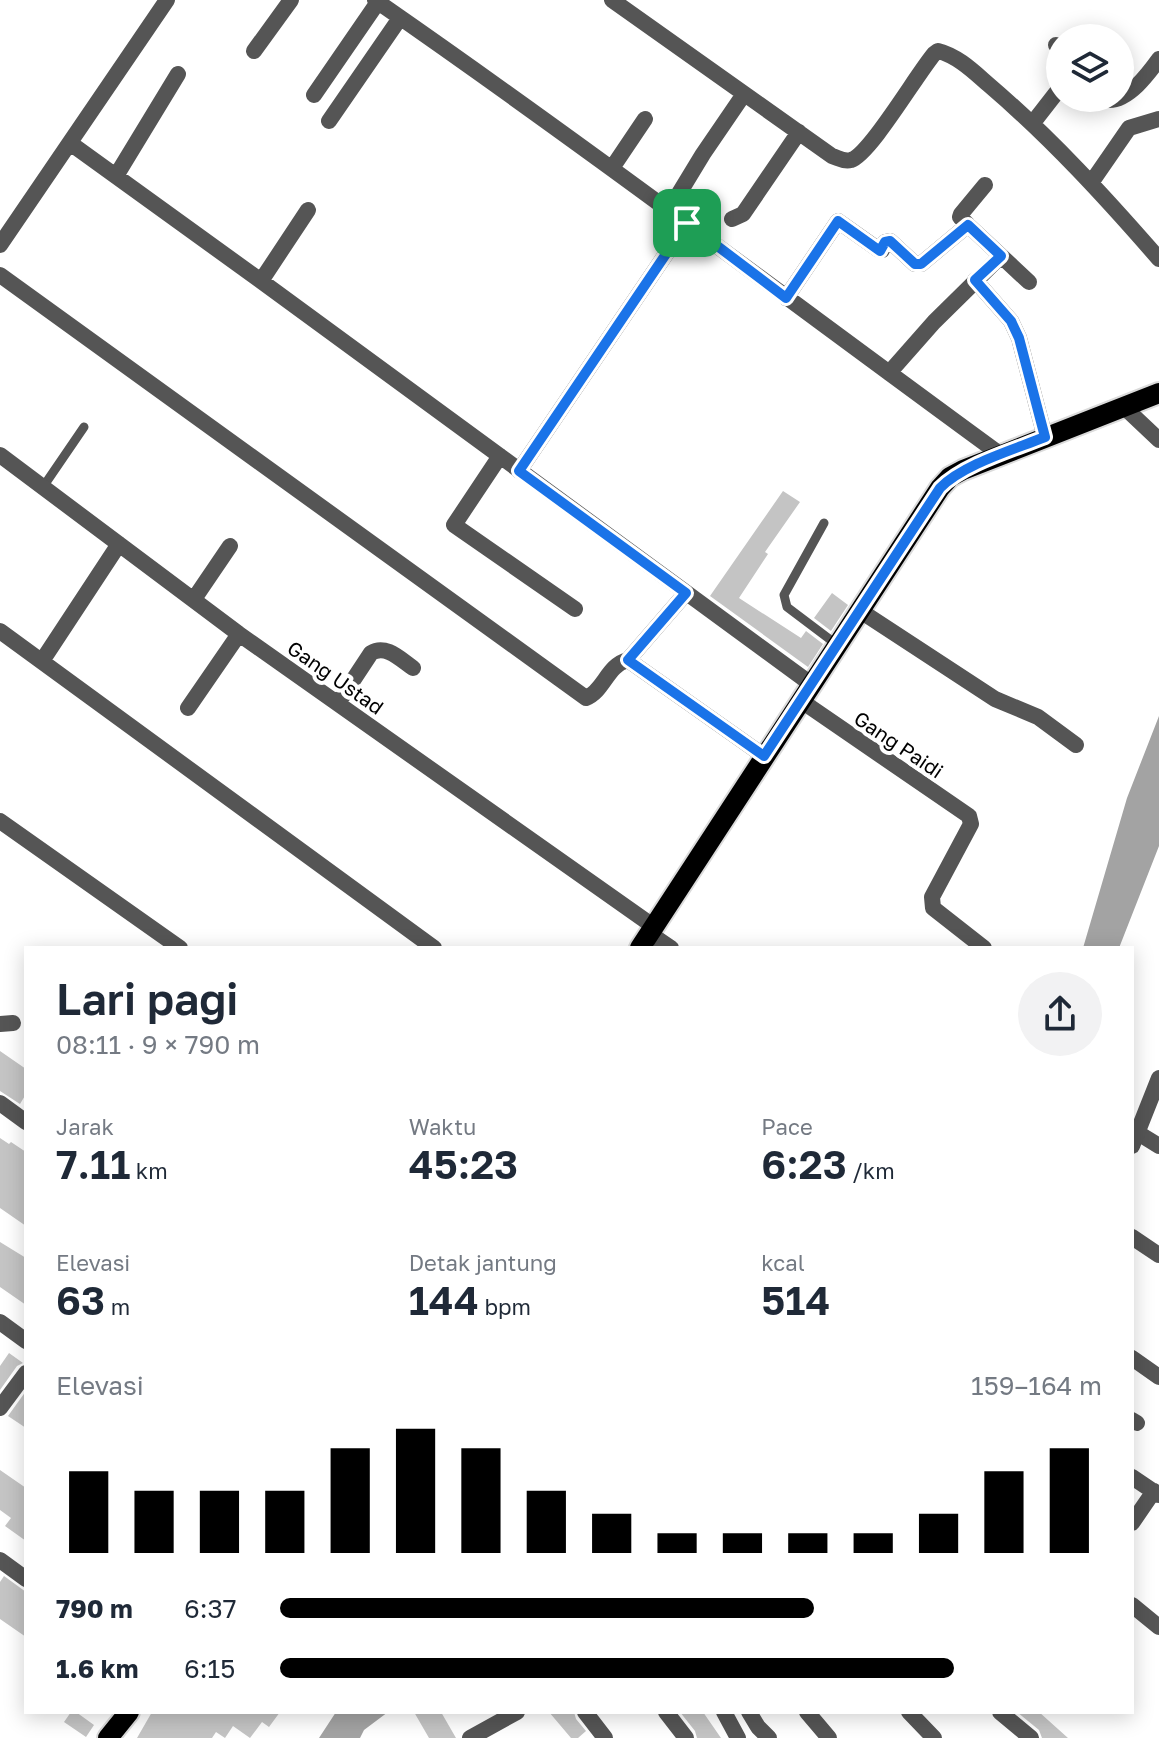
<!DOCTYPE html>
<html lang="id">
<meta charset="utf-8">
<style>
:root{--surface:#fff;--page:#f2f2f3;--text:#1f2937;--muted:#747a83;--accent:#000}
body{margin:0;font-family:"Golos Text",sans-serif;background:var(--page);color:var(--text);height:100vh;display:flex;flex-direction:column;font-size:30px;white-space:nowrap}
*{box-sizing:border-box;margin:0}
p{font-size:26px;color:var(--muted)}
.icon{flex:none;width:44px;height:44px;fill:none;stroke:currentColor;stroke-width:2;stroke-linecap:round;stroke-linejoin:round}
.map{position:relative;flex:1;overflow:hidden}
.side{position:absolute;left:24px;top:946px;width:1110px;height:768px;display:flex;flex-direction:column;background:var(--surface);border-radius:0px;box-shadow:0 4px 20px #0003}
.side>*{flex:none}
.controls{position:absolute;left:1046px;top:24px;display:grid;gap:16px}
.controls a{display:grid;place-items:center;width:88px;height:88px;border-radius:50%;background:var(--surface);box-shadow:0 4px 20px #0003;font-size:40px}
.pin{position:absolute;display:grid;place-items:center;width:68px;height:68px;color:#fff;margin:-34px;border-radius:16px;box-shadow:0 4px 12px #0006}
.round{display:grid;place-items:center;flex:none;width:84px;height:84px;border-radius:42px;background:var(--page)}
.head{display:flex;align-items:center;justify-content:space-between;height:136px;padding:0 32px}
h1{font-size:44px;font-weight:600;line-height:60px}
.figures{display:grid;grid-template-columns:repeat(3,1fr);gap:12px;height:136px;padding:8px 32px}
.figures div{display:grid;align-content:center}
.figures b{font-size:40px;font-weight:600}
.figures small{font-size:22px;font-weight:400}
.figures p{font-size:22px}
.chart{height:224px;padding:16px 32px}
.chart p{display:flex;justify-content:space-between}
.chart svg{width:100%;height:144px;margin-top:8px;stroke:var(--accent);stroke-width:6}
ul{padding:0 32px;list-style:none;font-size:26px}
li{display:grid;grid-template-columns:128px 96px 1fr;align-items:center;height:60px}
li i{height:20px;border-radius:10px;background:var(--accent)}
.map>svg:first-child{display:block}
.water{fill:#a3a3a3}
.building{fill:#c4c4c4}
.lines{fill:none;stroke-linecap:round;stroke-linejoin:round}
.primary-casing{stroke:#dbdbdb;stroke-width:24}
.service{stroke:#555;stroke-width:9}
.minor{stroke:#555;stroke-width:16}
.tertiary{stroke:#555;stroke-width:16}
.primary{stroke:#000;stroke-width:20}
.route-casing{stroke:#fff;stroke-width:16}
.route{stroke:#1a73e8;stroke-width:10}
.labels{text-anchor:middle;dominant-baseline:central;stroke-width:8;stroke-linejoin:round;paint-order:stroke}
.street-label{font-size:20px;fill:#000;stroke:#fff}
</style>
<div class="map">
<svg width="1159" height="1738" viewBox="0 0 1159 1738">
<rect width="100%" height="100%" fill="#fff"/>
<path class="water" d="M 1159,716 L 1159,846 L 1119,948 L 1083,948 L 1127,798 Z
M 336,1712 L 388,1712 L 364,1730 L 360,1738 L 319,1738 Z"/>
<path class="building" d="M 783,491 L 800,502 L 765,552 L 768,554 L 739,598 L 801,638 L 806,631 L 823,644 L 808,667 L 710,596 Z
M 832,593 L 848,605 L 831,631 L 814,618 Z
M 0,1051 L 26,1069 L 26,1094 L 20,1104 L 0,1091 Z
M 0,1138 L 9,1144 L 11,1142 L 26,1152 L 26,1226 L 0,1208 Z
M 0,1242 L 26,1258 L 26,1305 L 0,1287 Z
M 9,1353 L 23,1363 L 17,1366 L 0,1390 L 0,1366 Z
M 26,1391 L 26,1428 L 8,1416 Z
M 0,1470 L 26,1488 L 26,1541 L 5,1526 L 11,1518 L 0,1510 Z
M 4,1576 L 26,1592 L 26,1637 L 0,1619 L 0,1582 Z
M 71,1712 L 76,1712 L 94,1725 L 86,1737 L 64,1722 Z
M 152,1712 L 280,1712 L 269,1727 L 262,1722 L 250,1738 L 233,1726 L 225,1738 L 216,1732 L 212,1738 L 137,1738 Z
M 414,1712 L 441,1712 L 456,1738 L 429,1738 Z
M 549,1712 L 574,1712 L 576,1719 L 586,1731 L 578,1738 L 571,1738 Z
M 680,1712 L 703,1712 L 721,1738 L 697,1738 L 695,1731 Z
M 1017,1712 L 1039,1712 L 1068,1738 L 1042,1738 L 1039,1730 Z"/>
<g class="lines">
<g class="primary-casing">
<path id="primary" d="M 640,948 L 940,488 L 950,477 L 963,470 L 1159,393
M 108,1738 L 129,1712"/>
</g>
<path class="service" d="M 43,487 L 84,427
M 824,523 L 784,595 L 787,607 L 836,644"/>
<path class="minor" d="M 375,0 C 587,147 793,303 1001,455
M 612,0 L 832,156 C 839,158 843,162 851,160 C 870,154 917,74 934,54 L 938,51 C 958,56 974,72 989,85 C 1051,138 1106,198 1159,259
M 1056,45 L 1060,49
M 254,51 L 291,0
M 314,95 L 378,2
M 1107,98 L 1109,100 C 1129,100 1148,74 1159,59
M 329,121 L 400,18
M 1032,124 L 1060,88
M 70,143 L 261,281 L 811,684
M 612,168 L 645,119
M 116,176 L 178,74
M 1091,183 L 1129,128 L 1159,119
M 669,210 L 703,154 L 744,94
M 732,219 L 743,214 L 799,132
M 968,225 L 1029,282
M 0,245 L 167,0
M 0,275 L 586,698 C 604,691 607,665 628,660 L 764,756
M 975,280 L 1011,321 L 1019,338 L 1045,437
M 261,281 L 308,210
M 786,298 L 838,221 L 879,250 L 882,250 L 885,242 L 890,241 L 915,264 L 921,264 L 968,225 L 960,217 L 961,214 L 985,185
M 889,373 L 934,322 L 1001,256
M 1123,406 L 1159,440
M 0,455 L 239,634 L 653,926
M 500,456 L 454,525 L 575,609
M 519,471 L 687,223
M 194,599 L 230,546
M 859,610 L 995,699 L 1038,717 L 1076,745
M 0,631 L 434,948
M 628,660 L 686,593
M 42,661 L 119,544
M 800,700 L 969,816 L 971,824 L 932,897 L 933,908 L 984,948
M 338,703 L 371,653 C 386,644 400,659 413,668
M 188,708 L 239,634
M 0,821 L 180,948
M 649,933 L 671,948
M 0,1024 L 13,1023
M 0,1103 L 26,1122
M 1138,1133 L 1159,1146
M 1132,1237 L 1159,1255
M 0,1322 L 26,1341
M 1132,1358 L 1159,1377
M 0,1408 L 26,1373
M 1132,1420 L 1137,1423
M 1132,1477 L 1159,1495
M 1132,1523 L 1154,1491
M 0,1560 L 26,1579
M 1132,1605 L 1159,1627
M 585,1712 L 605,1738
M 666,1712 L 686,1738
M 724,1712 L 738,1738
M 749,1712 L 758,1727 L 769,1738
M 807,1712 L 829,1738
M 909,1712 L 934,1738
M 1000,1712 L 1031,1738"/>
<path class="tertiary" d="M 1132,1146 L 1159,1078
M 470,1738 L 517,1712"/>
<use href="#primary" class="primary"/>
</g>
<g class="lines">
<g class="route-casing">
<path id="route" d="M 838,221 L 880,251 L 885,242 L 890,241 L 915,264 L 921,264 L 968,225 L 1001,256 L 975,280 L 1011,321 L 1019,338 L 1045,437 C 1013,450 964,464 940,488 L 764,756 L 628,660 L 686,593 L 519,471 L 687,223 L 786,298 Z"/>
</g>
<use href="#route" class="route"/>
</g>
<g class="labels">
<g class="street-label">
<text transform="translate(336 677) rotate(35)">Gang Ustad</text>
<text transform="translate(899 744) rotate(34)">Gang Paidi</text>
</g>
</g>
</svg>
<div class="controls">
<a><svg class="icon" aria-label="layers" viewBox="0 0 24 24"><path d="M12 4l9 5-9 5-9-5zM3 14l9 5 9-5"/></svg></a>
</div>
<div class="pin" style="left:687px;top:223px;background:#1e9e55"><svg class="icon" aria-label="arrive" viewBox="0 0 24 24"><path d="M6 21V4h12l-3 4 3 4H6"/></svg></div>
<section class="side">
<div class="head"><div><h1>Lari pagi</h1><p>08:11 · 9 × 790 m</p></div><a class="round"><svg class="icon" aria-label="share" viewBox="0 0 24 24"><path d="M12 15V3M7 8l5-5 5 5M5 13v7h14v-7"/></svg></a></div>
<div class="figures">
<div><p>Jarak</p><b>7.11<small> km</small></b></div>
<div><p>Waktu</p><b>45:23</b></div>
<div><p>Pace</p><b>6:23<small> /km</small></b></div>
</div>
<div class="figures">
<div><p>Elevasi</p><b>63<small> m</small></b></div>
<div><p>Detak jantung</p><b>144<small> bpm</small></b></div>
<div><p>kcal</p><b>514</b></div>
</div>
<div class="chart"><p><span>Elevasi</span>159–164 m</p>
<svg viewBox="0 0 160 44" preserveAspectRatio="none"><path d="M5 44V19M15 44V25M25 44V25M35 44V25M45 44V12M55 44V6M65 44V12M75 44V25M85 44V32M95 44V38M105 44V38M115 44V38M125 44V38M135 44V32M145 44V19M155 44V12"/></svg>
</div>
<ul>
<li><b>790 m</b>6:37<i style="width:65%"></i></li>
<li><b>1.6 km</b>6:15<i style="width:82%"></i></li>
</ul>
</section>
</div>
